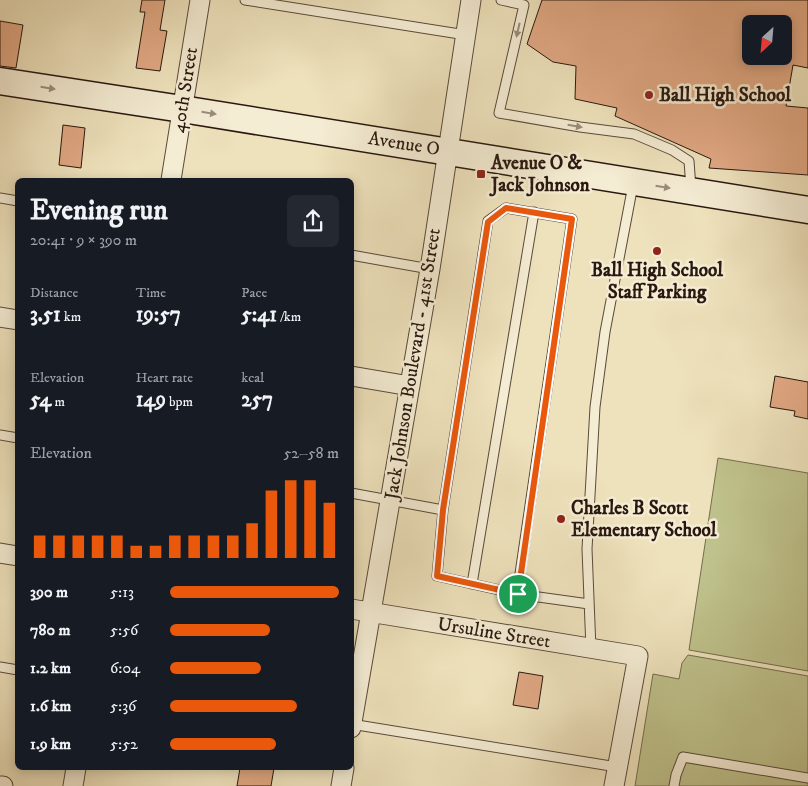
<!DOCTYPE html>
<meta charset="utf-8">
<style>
:root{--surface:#171b24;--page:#242831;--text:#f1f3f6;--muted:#9ea1a6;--accent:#ea580c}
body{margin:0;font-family:"IM FELL DW Pica",serif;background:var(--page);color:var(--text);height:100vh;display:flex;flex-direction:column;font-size:19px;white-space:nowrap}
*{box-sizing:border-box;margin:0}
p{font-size:16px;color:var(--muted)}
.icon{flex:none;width:28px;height:28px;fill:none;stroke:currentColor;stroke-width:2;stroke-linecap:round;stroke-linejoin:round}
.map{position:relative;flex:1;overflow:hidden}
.drawer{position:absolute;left:15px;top:178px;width:339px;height:592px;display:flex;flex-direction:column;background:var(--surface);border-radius:8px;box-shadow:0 2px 12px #0003}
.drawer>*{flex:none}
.needle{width:32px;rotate:206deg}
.tools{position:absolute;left:742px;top:15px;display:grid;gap:10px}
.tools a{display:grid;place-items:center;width:50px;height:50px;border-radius:8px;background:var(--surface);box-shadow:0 2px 12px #0003;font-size:25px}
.pin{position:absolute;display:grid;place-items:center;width:42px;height:42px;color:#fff;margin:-21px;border:2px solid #fff;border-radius:50%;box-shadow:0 1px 5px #0007}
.round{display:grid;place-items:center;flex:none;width:52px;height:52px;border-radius:8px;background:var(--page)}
.overview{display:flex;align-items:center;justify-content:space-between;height:85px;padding:0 15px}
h1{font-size:28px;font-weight:700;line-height:38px}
.figures{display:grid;grid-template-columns:repeat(3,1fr);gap:8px;height:85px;padding:5px 15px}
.figures div{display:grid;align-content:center}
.figures b{font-size:21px;font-weight:700}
.figures small{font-size:14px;font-weight:400}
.figures p{font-size:14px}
.chart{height:140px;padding:10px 15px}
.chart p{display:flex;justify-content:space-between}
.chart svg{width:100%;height:90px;margin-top:5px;stroke:var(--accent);stroke-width:6}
ul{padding:0 15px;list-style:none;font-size:16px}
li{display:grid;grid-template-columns:80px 60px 1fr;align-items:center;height:38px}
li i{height:12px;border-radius:6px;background:var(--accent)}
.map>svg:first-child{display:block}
.green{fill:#bfc28c;stroke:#746d4e}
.building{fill:#e0a883;stroke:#291810;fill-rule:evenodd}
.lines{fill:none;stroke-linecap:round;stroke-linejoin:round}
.lane-casing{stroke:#5a4a3b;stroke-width:11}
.street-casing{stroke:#5a4a3b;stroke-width:21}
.secondary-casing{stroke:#291810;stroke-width:29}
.lane{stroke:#f4ecd3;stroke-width:9}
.street{stroke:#f4ecd3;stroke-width:19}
.secondary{stroke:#f4ecd3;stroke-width:26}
.oneway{fill:#998d7b}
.route-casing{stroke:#fff;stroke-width:10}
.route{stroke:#ea580c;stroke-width:6}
.poi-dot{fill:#8f2418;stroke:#f4ecd3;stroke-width:2}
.labels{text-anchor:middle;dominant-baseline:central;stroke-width:5;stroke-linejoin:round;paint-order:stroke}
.street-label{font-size:19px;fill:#291810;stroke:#f4ecd3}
.poi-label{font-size:19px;font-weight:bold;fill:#291810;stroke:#f4ecd3;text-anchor:start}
</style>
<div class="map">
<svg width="808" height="786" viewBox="0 0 808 786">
<rect width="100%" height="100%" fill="#eee2bc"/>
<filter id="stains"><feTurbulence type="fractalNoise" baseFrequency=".004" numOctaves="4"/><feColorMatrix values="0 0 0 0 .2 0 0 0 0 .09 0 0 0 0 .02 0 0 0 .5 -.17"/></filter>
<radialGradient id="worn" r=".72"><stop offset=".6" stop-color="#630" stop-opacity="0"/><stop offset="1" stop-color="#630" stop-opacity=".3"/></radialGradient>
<path class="green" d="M 718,458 L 808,473 L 808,671 L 689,650 Z
M 688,655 L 808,676 L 808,786 L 635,786 L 653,674 L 679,679 L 682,663 Z"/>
<path class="building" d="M 142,0 L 165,0 L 160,30 L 167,31 L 160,71 L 136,68 L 145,12 L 140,12 Z
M 542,0 L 808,0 L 808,68 L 793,65 L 786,106 L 808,108 L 808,175 L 709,168 L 711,159 L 615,116 L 617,108 L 575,99 L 576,66 L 553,62 L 527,44 ZM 751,24 L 784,24 L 784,56 L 751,56 Z
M 0,21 L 23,25 L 16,68 L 0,66 Z
M 63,125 L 85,128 L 81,168 L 59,165 Z
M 775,376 L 808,382 L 808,419 L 794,416 L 795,411 L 770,407 Z
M 519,672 L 543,676 L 538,709 L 513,705 Z
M 240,768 L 274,768 L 271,786 L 237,786 Z"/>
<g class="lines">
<g class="lane-casing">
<path id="lane" d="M 245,0 L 466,35
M 501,0 L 524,5 L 499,113 L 580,127 L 634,134 L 672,150 L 689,161 L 691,188
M 0,198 L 18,201
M 351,255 L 430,269
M 0,435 L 18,438
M 351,493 L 443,510 L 437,576 L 517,594 L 589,604
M 443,510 L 488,221 L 506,208 L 572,219 L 517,594
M 472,584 L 534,212
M 591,649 L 587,549 L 595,407 L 605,332 L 633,185
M 0,667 L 18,670
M 351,724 L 617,767
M 674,786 L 676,775 L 683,757 L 808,778"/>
</g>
<g class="street-casing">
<path id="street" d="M 171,180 L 200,0
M 0,317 L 18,320
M 351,376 L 410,386
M 0,553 L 18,556
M 351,609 L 638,656 L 614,786
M 351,728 L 430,269 L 471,0
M 0,786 L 3,786
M 73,786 L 76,768
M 341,786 L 344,768"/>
</g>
<g class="secondary-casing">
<path id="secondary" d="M 0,81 L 182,109 L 808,210"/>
</g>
<use href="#lane" class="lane"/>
<use href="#street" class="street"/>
<use href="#secondary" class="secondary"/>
</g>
<defs><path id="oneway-solid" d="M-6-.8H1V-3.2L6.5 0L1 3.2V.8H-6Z" transform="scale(1.25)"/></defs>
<g class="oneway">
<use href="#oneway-solid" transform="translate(518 30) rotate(103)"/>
<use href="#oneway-solid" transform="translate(48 88) rotate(9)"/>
<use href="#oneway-solid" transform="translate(209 113) rotate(9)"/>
<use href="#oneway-solid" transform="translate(575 126) rotate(10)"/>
<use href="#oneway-solid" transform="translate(663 187) rotate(9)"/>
</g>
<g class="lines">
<g class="route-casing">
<path id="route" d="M 506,208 L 572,219 L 518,594 L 437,576 L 443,510 L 488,222 Z"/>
</g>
<use href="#route" class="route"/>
</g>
<g class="poi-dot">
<circle cx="649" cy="95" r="5"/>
<rect x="476" y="169" width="10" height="10" rx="2.5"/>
<circle cx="657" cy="251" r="5"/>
<circle cx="561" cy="519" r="5"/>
</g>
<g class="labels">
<g class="street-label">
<text transform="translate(185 90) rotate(-81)">40th Street</text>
<text transform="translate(404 144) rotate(9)">Avenue O</text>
<text transform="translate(413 364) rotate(-81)">Jack Johnson Boulevard - 41st Street</text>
<text transform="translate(494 633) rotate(9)">Ursuline Street</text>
</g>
<g class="poi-label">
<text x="659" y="95">Ball High School</text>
<text x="491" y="163">Avenue O &amp;<tspan x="491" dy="22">Jack Johnson</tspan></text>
<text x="657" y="270" text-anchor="middle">Ball High School<tspan x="657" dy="22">Staff Parking</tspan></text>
<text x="571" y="508">Charles B Scott<tspan x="571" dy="22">Elementary School</tspan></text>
</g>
</g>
<rect width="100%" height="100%" filter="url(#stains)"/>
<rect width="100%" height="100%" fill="url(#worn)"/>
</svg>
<div class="tools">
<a><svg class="needle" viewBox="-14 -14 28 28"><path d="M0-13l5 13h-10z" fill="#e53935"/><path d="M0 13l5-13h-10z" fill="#9ea1a6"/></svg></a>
</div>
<div class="pin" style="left:518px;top:594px;background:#1e9e55"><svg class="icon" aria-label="arrive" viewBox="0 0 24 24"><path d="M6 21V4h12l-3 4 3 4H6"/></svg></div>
<section class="drawer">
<div class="overview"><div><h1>Evening run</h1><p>20:41 · 9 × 390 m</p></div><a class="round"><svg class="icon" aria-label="share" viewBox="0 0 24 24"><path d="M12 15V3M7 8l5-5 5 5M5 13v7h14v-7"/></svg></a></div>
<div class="figures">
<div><p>Distance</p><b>3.51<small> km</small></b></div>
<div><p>Time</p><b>19:57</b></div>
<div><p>Pace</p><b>5:41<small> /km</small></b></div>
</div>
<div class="figures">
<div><p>Elevation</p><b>54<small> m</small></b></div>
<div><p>Heart rate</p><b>149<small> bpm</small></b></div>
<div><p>kcal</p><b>257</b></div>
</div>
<div class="chart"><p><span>Elevation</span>52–58 m</p>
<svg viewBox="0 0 160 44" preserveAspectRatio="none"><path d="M5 44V33M15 44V33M25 44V33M35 44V33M45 44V33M55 44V38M65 44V38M75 44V33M85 44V33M95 44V33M105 44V33M115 44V27M125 44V11M135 44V6M145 44V6M155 44V17"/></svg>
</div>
<ul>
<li><b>390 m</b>5:13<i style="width:100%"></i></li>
<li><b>780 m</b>5:56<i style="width:59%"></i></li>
<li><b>1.2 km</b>6:04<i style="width:54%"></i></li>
<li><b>1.6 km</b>5:36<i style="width:75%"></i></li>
<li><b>1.9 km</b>5:52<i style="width:63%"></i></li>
</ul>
</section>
</div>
